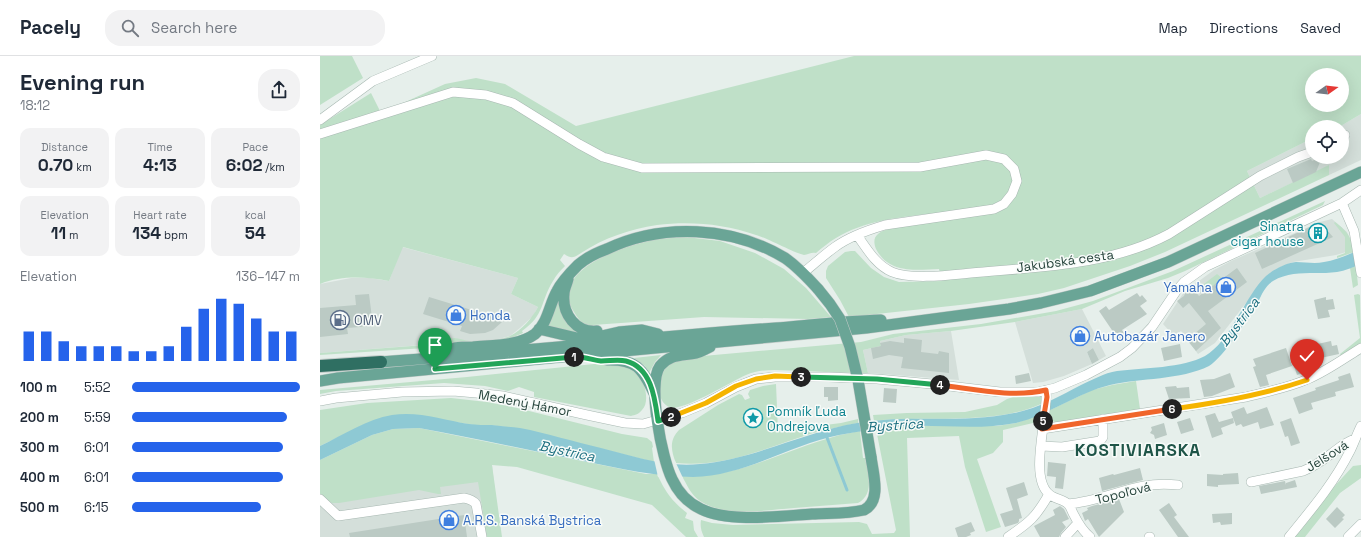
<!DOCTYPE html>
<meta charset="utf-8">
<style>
:root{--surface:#fff;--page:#f2f2f3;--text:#1f2937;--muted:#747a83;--line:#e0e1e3;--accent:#2563eb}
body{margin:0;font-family:"Space Grotesk",sans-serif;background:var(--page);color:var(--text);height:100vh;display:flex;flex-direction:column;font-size:15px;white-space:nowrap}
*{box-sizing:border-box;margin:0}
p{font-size:13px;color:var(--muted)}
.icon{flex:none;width:22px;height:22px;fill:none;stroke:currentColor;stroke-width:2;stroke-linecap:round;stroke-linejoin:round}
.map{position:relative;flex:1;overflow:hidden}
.panel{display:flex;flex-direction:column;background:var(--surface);width:320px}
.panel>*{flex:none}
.needle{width:26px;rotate:76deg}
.buttons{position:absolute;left:985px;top:12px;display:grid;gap:8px}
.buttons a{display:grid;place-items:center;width:44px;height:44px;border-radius:50%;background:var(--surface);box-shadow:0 4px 16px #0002;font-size:20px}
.pin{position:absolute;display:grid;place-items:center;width:34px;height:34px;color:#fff;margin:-41px -17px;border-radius:50% 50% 50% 0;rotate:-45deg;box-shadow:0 0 4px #0007}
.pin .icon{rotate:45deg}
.km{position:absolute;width:20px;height:20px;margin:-10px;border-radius:50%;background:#222;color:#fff;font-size:11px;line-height:20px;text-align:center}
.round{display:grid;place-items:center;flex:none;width:42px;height:42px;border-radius:16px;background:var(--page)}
.headline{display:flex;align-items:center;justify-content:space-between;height:68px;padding:0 20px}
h1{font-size:22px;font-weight:700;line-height:30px}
.metrics{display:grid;grid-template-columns:repeat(3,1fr);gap:6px;height:68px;padding:4px 20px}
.metrics div{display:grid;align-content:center;border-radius:10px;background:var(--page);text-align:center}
.metrics b{font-size:17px;font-weight:700}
.metrics small{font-size:11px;font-weight:400}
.metrics p{font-size:11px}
.chart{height:112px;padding:8px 20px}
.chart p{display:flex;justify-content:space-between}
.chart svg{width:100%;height:72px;margin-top:4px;stroke:var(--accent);stroke-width:6}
ul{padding:0 20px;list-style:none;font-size:13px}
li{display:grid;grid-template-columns:64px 48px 1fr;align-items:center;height:30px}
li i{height:10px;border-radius:5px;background:var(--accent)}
header{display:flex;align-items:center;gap:24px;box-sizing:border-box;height:56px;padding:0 20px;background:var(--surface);border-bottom:1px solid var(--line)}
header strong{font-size:19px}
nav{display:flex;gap:22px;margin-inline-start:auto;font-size:14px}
.search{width:280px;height:36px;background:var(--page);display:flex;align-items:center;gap:10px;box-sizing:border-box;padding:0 14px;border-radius:16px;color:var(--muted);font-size:15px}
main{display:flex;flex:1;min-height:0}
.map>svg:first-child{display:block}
.built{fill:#d4dfda}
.green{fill:#bfe0c8;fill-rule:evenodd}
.water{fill:#8ec9d4}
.pier{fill:#e6efeb}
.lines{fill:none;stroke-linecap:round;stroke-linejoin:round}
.stream{stroke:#8ec9d4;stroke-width:3}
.building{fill:#bbcac4}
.minor-casing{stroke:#a8b8b2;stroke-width:10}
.major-casing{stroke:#c2cac8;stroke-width:12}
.highway-casing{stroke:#c2cac8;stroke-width:14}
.minor{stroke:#fff;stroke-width:9}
.major{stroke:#6aa596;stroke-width:11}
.highway{stroke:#2f6f62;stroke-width:12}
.major-bridge-casing{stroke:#c2cac8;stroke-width:12;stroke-linecap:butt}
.major-bridge{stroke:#6aa596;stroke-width:11}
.split-1-casing{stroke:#fff;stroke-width:8}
.split-2-casing{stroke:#fff;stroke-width:8}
.split-3-casing{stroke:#fff;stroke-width:8}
.split-4-casing{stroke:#fff;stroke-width:8}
.split-5-casing{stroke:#fff;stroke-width:8}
.split-6-casing{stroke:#fff;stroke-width:8}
.split-7-casing{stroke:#fff;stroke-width:8}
.split-1{stroke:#22a559;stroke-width:5}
.split-2{stroke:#22a559;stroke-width:5}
.split-3{stroke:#f5b400;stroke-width:5}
.split-4{stroke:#22a559;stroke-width:5}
.split-5{stroke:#f0652b;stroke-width:5}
.split-6{stroke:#f0652b;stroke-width:5}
.split-7{stroke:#f5b400;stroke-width:5}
.labels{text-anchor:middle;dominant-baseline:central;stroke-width:3;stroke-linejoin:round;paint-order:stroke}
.culture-label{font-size:13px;fill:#0d838f;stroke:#f7fbf9;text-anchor:end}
.street-label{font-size:13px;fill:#24423a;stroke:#f7fbf9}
.shop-label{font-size:13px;fill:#366cbe;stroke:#f7fbf9;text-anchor:start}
.service-label{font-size:13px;fill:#4e5e75;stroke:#f7fbf9;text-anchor:start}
.water-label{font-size:14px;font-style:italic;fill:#1c6f80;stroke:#f7fbf9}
.district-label{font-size:17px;font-weight:bold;letter-spacing:1px;fill:#1f5548;stroke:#f7fbf9}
</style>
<header>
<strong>Pacely</strong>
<div class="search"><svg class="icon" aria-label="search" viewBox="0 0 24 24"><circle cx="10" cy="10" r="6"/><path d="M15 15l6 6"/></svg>Search here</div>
<nav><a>Map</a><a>Directions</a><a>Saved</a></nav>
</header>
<main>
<section class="panel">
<div class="headline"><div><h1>Evening run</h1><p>18:12</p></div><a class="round"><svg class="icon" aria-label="share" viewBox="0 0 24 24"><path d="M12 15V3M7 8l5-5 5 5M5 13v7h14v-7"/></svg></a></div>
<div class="metrics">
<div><p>Distance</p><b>0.70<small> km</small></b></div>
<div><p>Time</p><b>4:13</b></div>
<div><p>Pace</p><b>6:02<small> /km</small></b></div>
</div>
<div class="metrics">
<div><p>Elevation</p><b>11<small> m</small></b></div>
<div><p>Heart rate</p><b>134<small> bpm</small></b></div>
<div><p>kcal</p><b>54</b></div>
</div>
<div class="chart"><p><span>Elevation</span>136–147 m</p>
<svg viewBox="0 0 160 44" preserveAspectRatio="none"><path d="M5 44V26M15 44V26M25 44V32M35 44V35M45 44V35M55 44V35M65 44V38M75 44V38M85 44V35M95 44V23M105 44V12M115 44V6M125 44V9M135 44V18M145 44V26M155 44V26"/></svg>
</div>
<ul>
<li><b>100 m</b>5:52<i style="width:100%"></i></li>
<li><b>200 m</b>5:59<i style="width:92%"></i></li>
<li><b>300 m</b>6:01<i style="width:90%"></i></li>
<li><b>400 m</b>6:01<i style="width:90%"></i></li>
<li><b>500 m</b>6:15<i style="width:77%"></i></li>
</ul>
</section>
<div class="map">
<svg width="1041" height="481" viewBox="0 0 1041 481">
<rect width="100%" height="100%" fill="#e6efeb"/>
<path class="built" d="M 1041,58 L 1041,104 L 1009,119 L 1009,110 L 940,142 L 927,115 L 985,86 L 992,85 L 992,101 L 1022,101 L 1022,71 L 1019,71 Z
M 1012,163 L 1027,176 L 1033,194 L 1016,199 L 973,206 L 956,213 L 946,221 L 895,287 L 878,298 L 861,275 L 854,280 L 843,268 L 864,236 L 894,214 L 911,205 L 1000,166 Z
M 82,191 L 198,222 L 191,238 L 218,251 L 213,260 L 200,272 L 190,280 L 179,283 L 0,297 L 0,228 L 31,222 L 50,222 L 69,225 Z
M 762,253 L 786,300 L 779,304 L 773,292 L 767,296 L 772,308 L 744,320 L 723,326 L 713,327 L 695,266 Z
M 631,275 L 639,324 L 548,317 L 543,294 L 561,290 L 560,285 L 586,279 Z
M 0,408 L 172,409 L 180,481 L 0,481 Z"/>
<path class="green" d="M 0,0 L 32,0 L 43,22 L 0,49 Z
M 534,0 L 1041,0 L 1041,58 L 1019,71 L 992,71 L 992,85 L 985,86 L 927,115 L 940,142 L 1009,109 L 1009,119 L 845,196 L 810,210 L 744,232 L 718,238 L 649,248 L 529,261 L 520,244 L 506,222 L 506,215 L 508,210 L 525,196 L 531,195 L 535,195 L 551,212 L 564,221 L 579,226 L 622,225 L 619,213 C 596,214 569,218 556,193 C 554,188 553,182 558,178 C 567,170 596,169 609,167 L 607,158 C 575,162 544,165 516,182 C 509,186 502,192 496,197 C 491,196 488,199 484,199 C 476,198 447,182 436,179 C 404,168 371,165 337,169 C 310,173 284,182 261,197 C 253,202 252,203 244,198 L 240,204 L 245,210 C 241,214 236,219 233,225 C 220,246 225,259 202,275 L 203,277 L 189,283 L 133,288 L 130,283 C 135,280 144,285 150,285 C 160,285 182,284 190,280 C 202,274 212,262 218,251 L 191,238 L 198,222 L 83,191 L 69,225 C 47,221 22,219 0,228 L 0,69 L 51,37 L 61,57 L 125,28 L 156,22 L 185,28 L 256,70 ZM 992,19 L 1022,19 L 1022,49 L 992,49 Z
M 1005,145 L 1003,149 L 865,215 L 848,222 L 805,235 L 762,253 L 695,266 L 631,275 L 586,279 L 560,285 L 561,290 L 543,294 L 548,317 C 527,317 505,316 484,315 C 465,315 444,311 426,319 C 412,325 361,357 349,351 C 334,344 338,317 349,309 C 356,304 364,303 372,301 L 541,286 L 573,278 L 661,268 L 736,255 L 773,245 L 853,215 Z
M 1015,166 C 1028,176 1031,180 1034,196 L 1017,202 L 1017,200 L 1025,197 L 1025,181 L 1014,167 Z
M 366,181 L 400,185 L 435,197 L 464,213 L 486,232 L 511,261 L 488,263 L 384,261 L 273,269 C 270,269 266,269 264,268 C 259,265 254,256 251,251 C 234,211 306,190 333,184 C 343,182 355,182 366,181 Z
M 1036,210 L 1038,229 L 1033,232 L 1030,212 Z
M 897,218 L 903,223 L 884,236 L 880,231 Z
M 241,234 C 241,262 241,262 264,279 L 226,270 Z
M 1038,238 L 1040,239 L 1041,287 L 1021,300 L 1020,298 L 1040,282 L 1034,239 Z
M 105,289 L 106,290 L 105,292 L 0,299 L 0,297 Z
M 341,299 L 335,306 L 329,317 L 325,310 L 314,302 Z
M 284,307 C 290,308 300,307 306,310 C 310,312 316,316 319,319 C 325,327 330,346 322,354 C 319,358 315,359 311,360 L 214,341 L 214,336 L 199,331 L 188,335 L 165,330 L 124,327 L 16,335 L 0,338 L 0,334 L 147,321 Z
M 816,325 L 820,353 L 737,367 L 728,363 L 730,354 L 772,334 L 792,329 Z
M 456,328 L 458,375 L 521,367 L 538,363 L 538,367 C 523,370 508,373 493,377 C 449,391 404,412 356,407 C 351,395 349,384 359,374 L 398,349 L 419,338 L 422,339 L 425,344 L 430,342 L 428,338 L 430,334 L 443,330 Z
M 719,340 L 722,340 L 721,348 C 672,370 607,359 554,365 L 553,359 L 587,357 L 645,356 L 677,349 L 687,343 L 693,341 Z
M 131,342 L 167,346 L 197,352 L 302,378 L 327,382 L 332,386 L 333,391 L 332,392 L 334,406 L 202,373 L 169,369 L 154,369 L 135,366 L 45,368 L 0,390 L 0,354 L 47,347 Z
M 719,359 L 718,365 L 713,367 L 683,374 L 683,386 L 673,397 L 657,403 L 681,471 L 666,476 L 645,411 L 639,380 L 587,382 L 590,481 L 384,481 C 381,475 380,470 381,464 L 392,467 L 413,469 L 539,466 L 547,468 L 552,478 L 574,477 L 576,474 L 556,373 L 589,370 L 677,370 L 696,367 Z
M 99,372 L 326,418 L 337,418 C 346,437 351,444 367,457 L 365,462 L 373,465 L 374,474 L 378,481 L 366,481 L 332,449 L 197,411 L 172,409 L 182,481 L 167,481 L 158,426 L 120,431 L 121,438 L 118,438 L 99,434 L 19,447 L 12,447 L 0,439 L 0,404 L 52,379 L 73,373 Z
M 540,375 L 543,402 L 545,402 C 548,417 555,438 538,447 C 517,449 495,450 474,452 C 444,454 407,462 380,445 C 371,439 367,429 362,420 C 415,423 463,395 513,381 C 522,378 531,377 540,375 Z
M 1041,409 L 1041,422 L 1020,437 L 985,481 L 974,481 L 1000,446 L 1033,410 Z"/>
<path class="water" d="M 1041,193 L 1041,208 C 1033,211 1025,215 1017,216 C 995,219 973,213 953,225 C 945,230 942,238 938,246 C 928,262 904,301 889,310 C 861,324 820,322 790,329 C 757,337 729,359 696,367 C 661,374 624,369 589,370 C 566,371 542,375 519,379 C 470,389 424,420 373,421 C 336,421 299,412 263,405 C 208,394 154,382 99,372 L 73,373 L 52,379 L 0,404 L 0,390 C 23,379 47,363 72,359 C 99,355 123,364 149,368 C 157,369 164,369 172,369 C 181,370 190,371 200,372 C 227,377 254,386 281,392 C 313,400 347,412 380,408 C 435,403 484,376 537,367 C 589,358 643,368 694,357 C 717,353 740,340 761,329 C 772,324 784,317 797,315 C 823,312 863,312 885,300 C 910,286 925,240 946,220 C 954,213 966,207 976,206 C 985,206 995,208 1004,206 C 1017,204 1030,198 1041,193 Z"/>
<path class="pier" d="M 334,403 L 355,405 L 363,422 L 338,421 Z"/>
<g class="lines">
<path class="stream" d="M 506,379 L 527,434"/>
</g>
<path class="building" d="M 1002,101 L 996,116 L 973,127 L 967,113 L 991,103 L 992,105 Z
M 1000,166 L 1013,181 L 942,213 L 935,197 Z
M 917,212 L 927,226 L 888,255 L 901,272 L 876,295 L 867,284 L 886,268 L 869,247 L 863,252 L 857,245 L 864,240 L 866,235 L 873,233 L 879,240 Z
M 817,237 L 820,241 L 822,239 L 827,245 L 820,250 L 827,258 L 802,274 L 807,281 L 800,286 L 779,255 L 786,250 L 789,254 Z
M 49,238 L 53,270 L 27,272 L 28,278 L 0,281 L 0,252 L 36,249 L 35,239 Z
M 109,241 L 155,255 L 178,263 L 182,266 L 173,274 L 165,277 L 150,278 L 140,275 L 142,270 L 103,258 Z
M 1006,241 L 1006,244 L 1013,243 L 1015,253 L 1008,254 L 1010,261 L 998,263 L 994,244 Z
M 584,282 L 602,284 L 601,296 L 618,298 L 619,295 L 629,297 L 629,317 L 581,312 L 583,301 L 569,299 L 553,303 L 551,292 L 561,290 L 560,287 L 570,285 L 584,287 Z
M 1011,285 L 1012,290 L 1017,289 L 1019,298 L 996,303 L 993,289 Z
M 860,288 L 862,301 L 844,305 L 841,292 Z
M 773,292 L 779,304 L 772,308 L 767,296 Z
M 966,292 L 972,310 L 946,319 L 949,329 L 940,331 L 933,311 L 936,310 L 933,303 Z
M 985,304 L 989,315 L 977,319 L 973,307 Z
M 709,317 L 711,325 L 696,328 L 695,320 Z
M 910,317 L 915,331 L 892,340 L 884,341 L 880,324 L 894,323 Z
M 1030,317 L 1034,331 L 1015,336 L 1016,340 L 991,347 L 993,353 L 979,358 L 973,342 L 996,334 L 995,332 L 1019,324 L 1018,321 Z
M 856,330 L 857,332 L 869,331 L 870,342 L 849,343 L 845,331 Z
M 504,331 L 518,331 L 518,344 L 508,345 L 508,341 L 504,341 Z
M 564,332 L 577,333 L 576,347 L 563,346 Z
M 924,351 L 927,358 L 947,351 L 954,369 L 940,373 L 938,366 L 923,371 L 921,368 L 916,370 L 911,356 Z
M 895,357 L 899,366 L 913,362 L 914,367 L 901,372 L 903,378 L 892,382 L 885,360 Z
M 870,362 L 874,374 L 861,378 L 857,366 Z
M 971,362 L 980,387 L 971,390 L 968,380 L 965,381 L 960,366 Z
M 844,367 L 847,379 L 835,383 L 834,379 L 830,377 L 832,374 L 831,371 Z
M 728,406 L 746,408 L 743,433 L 735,432 L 736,421 L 727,420 Z
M 820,412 L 823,424 L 782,435 L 779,422 L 793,418 L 794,419 Z
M 918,417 L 919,428 L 898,429 L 898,431 L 887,430 L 887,418 L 903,419 L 903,418 Z
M 975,424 L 977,431 L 941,438 L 939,430 L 965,425 L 966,429 L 966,427 Z
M 704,426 L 708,439 L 697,443 L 702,462 L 699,463 L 699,465 L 698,467 L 685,471 L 680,458 L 693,454 L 686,432 Z
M 799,443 L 804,456 L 779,481 L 768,463 L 765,465 L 762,457 L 768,454 L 767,452 L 772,450 Z
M 849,447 L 857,459 L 854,461 L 869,481 L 858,481 L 839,454 Z
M 740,450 L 744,453 L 749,463 L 742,466 L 746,471 L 741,477 L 739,481 L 720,481 L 714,470 L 735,459 L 733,454 Z
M 1017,451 L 1025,459 L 1022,462 L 1024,463 L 1015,472 L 1006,463 Z
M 912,457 L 912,468 L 901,469 L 900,466 L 893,467 L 892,458 Z
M 144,459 L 147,481 L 30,481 L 29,477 Z
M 651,466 L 655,475 L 650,477 L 651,479 L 646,481 L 638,481 L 635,472 Z"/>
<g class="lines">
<g class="minor-casing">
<path id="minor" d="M 0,64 L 53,25 L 112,0
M 0,78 L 133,36 L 166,39 L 193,47 L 259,88 L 283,101 L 322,112 L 600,111 L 666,99 L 684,103 L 694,113 L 697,125 L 692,138 L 684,148 L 674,153 L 565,169 C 548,174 530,180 515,191 C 504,199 494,208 483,217
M 1022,82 L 1025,79
M 1022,147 L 1034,175 L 1041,217
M 537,179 C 547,193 556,209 572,216 C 591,224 630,219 651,217 C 717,211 789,210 849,178 L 940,120 L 978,101 L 992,96
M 726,334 C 729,359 708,420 729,438 C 734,443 743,443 748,448 C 751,451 752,456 754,459 C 758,467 763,475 770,481
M 0,345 L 16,342 L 82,336 L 133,335 L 156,337 L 183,340 L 267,359 L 305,367 L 323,368 L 362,357 L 386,347 L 416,331 L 436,323 L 455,321 L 509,321 L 557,323 L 612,328 L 680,336 L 718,336 L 735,332 L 766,319 L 800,301 L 812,292 L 832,271 L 857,234 L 864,226 L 885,211 L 1022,147 L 1041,134
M 722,373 L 926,341 C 946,336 968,332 988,323 C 1007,315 1023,303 1041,292
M 721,390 L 742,391 L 780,385 L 783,381 L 783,363
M 931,426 L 983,415 C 993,411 1002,405 1011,398 C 1019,392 1025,386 1035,383
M 0,443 L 18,460 L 144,442 C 149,443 153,444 156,448 L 162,481
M 748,448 C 774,446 798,435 824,430 C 835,428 847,428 858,429
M 688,481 C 710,466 716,461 729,438
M 745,481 L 758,467
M 829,481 L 830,481
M 969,481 C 991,454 1014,427 1030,395 C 1034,387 1037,378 1041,370
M 1028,481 L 1041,468"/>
</g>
<g class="major-casing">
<path id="major" d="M 248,223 C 247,228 244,233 244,238 C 242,258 256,277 277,275
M 219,273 L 257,282 L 273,282 L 299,276 L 322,274 L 338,278
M 390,291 C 385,293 381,296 376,297 C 362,300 350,298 340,310 C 327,328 342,403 352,423 C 358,436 368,447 381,453 C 409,467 461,460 492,458 C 509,457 527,458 544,454 C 562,445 553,417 551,401
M 122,299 C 126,297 131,294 135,292 C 141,291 148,291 153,291 C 173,289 199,290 215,278 C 228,267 229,249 237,235 C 242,225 250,217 258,209 C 266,202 276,197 287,193 C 342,167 412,170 465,202 C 478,211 488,222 498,233
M 287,304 C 316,303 322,312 334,337
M 61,306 C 192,297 324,281 456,272 C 491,269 526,265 561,264
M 0,325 L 18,322 L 546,272 L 689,253 L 721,247 L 770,235 L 848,206 L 1041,116"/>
</g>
<g class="highway-casing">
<path id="highway" d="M 0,310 L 61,306"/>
</g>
<use href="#minor" class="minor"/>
<use href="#major" class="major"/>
<use href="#highway" class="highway"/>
<g class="major-bridge-casing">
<path id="major-bridge" d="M 498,233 L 510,248 L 520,263 L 530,291 L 538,324 L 551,401"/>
</g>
<use href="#major-bridge" class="major-bridge"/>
</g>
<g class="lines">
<g class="split-1-casing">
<path id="split-1" d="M 115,313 L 254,301"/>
</g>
<g class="split-2-casing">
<path id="split-2" d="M 254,301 C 264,300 272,304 281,305 C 290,305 298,303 306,305 C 332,312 335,343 338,365 L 351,361"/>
</g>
<g class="split-3-casing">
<path id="split-3" d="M 351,361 L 386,347 L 416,330 L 436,323 L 455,320 L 481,321"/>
</g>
<g class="split-4-casing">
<path id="split-4" d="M 481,321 L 557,323 L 620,329"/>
</g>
<g class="split-5-casing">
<path id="split-5" d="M 620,329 C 654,333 692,342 726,334 L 727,341 L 723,365"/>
</g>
<g class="split-6-casing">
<path id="split-6" d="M 723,365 L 722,373 L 852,353"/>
</g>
<g class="split-7-casing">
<path id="split-7" d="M 852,353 C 897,347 943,339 987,324"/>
</g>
<use href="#split-1" class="split-1"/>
<use href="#split-2" class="split-2"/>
<use href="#split-3" class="split-3"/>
<use href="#split-4" class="split-4"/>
<use href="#split-5" class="split-5"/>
<use href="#split-6" class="split-6"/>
<use href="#split-7" class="split-7"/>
</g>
<defs>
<g id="building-ring" transform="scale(1)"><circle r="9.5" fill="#f7fbf9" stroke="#0f9aa8" stroke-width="1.5"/><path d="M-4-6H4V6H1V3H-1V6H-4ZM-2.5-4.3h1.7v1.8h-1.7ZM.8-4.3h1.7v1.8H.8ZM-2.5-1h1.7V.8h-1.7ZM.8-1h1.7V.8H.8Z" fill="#0f9aa8"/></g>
<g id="shop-ring" transform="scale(1)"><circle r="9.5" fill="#f7fbf9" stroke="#3f7fe0" stroke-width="1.5"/><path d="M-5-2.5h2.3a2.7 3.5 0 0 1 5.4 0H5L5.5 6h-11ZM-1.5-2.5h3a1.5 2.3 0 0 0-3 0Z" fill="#3f7fe0"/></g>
<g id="fuel-ring" transform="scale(1)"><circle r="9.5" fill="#f7fbf9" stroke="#5c6f8a" stroke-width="1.5"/><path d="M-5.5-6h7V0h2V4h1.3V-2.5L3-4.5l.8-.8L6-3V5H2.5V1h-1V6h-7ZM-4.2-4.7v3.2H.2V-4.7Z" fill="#5c6f8a"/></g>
<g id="sight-ring" transform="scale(1)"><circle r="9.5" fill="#f7fbf9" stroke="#0f9aa8" stroke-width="1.5"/><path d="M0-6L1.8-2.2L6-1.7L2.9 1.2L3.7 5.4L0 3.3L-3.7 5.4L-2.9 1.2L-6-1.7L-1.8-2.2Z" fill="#0f9aa8"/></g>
</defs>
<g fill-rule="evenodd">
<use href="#building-ring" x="998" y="177"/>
<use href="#shop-ring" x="906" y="231"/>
<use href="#shop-ring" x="136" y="259"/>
<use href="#fuel-ring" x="20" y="264"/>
<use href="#shop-ring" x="760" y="280"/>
<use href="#sight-ring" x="433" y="362"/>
<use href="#shop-ring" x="129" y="464"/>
</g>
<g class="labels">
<g class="culture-label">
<text x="984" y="170">Sinatra<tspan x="984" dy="15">cigar house</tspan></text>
<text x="447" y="355" text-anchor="start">Pomník Ľuda<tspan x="447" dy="15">Ondrejova</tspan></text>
</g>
<g class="street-label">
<text transform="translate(745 205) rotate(-8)">Jakubská cesta</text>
<text transform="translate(205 347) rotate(11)">Medený Hámor</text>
<text transform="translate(1007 400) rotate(-32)">Jelšová</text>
<text transform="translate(803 437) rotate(-14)">Topoľová</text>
</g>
<g class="shop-label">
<text x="892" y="231" text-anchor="end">Yamaha</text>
<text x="150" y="259">Honda</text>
<text x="774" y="280">Autobazár Janero</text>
<text x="143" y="464">A.R.S. Banská Bystrica</text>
</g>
<g class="service-label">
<text x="34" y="264">OMV</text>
</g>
<g class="water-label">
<text transform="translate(919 266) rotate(-53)">Bystrica</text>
<text transform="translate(575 369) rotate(-4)">Bystrica</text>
<text transform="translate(247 395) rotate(12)">Bystrica</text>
</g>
<g class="district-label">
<text x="818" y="394">KOSTIVIARSKA</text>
</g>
</g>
</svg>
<div class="buttons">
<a><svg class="needle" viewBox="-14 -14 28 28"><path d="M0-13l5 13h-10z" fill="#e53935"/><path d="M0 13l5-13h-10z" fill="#747a83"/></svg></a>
<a><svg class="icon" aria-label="locate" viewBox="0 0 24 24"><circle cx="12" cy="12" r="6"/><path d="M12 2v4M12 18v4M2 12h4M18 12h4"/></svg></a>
</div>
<div class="pin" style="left:115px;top:313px;background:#1e9e55"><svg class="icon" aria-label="arrive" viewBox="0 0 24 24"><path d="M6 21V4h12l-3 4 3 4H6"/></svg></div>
<div class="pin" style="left:987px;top:324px;background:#d93025"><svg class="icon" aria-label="check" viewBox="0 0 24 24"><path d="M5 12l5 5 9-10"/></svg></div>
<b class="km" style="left:254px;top:301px">1</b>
<b class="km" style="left:351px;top:361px">2</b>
<b class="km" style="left:481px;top:321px">3</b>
<b class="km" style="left:620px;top:329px">4</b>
<b class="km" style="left:723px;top:365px">5</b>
<b class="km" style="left:852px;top:353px">6</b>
</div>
</main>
